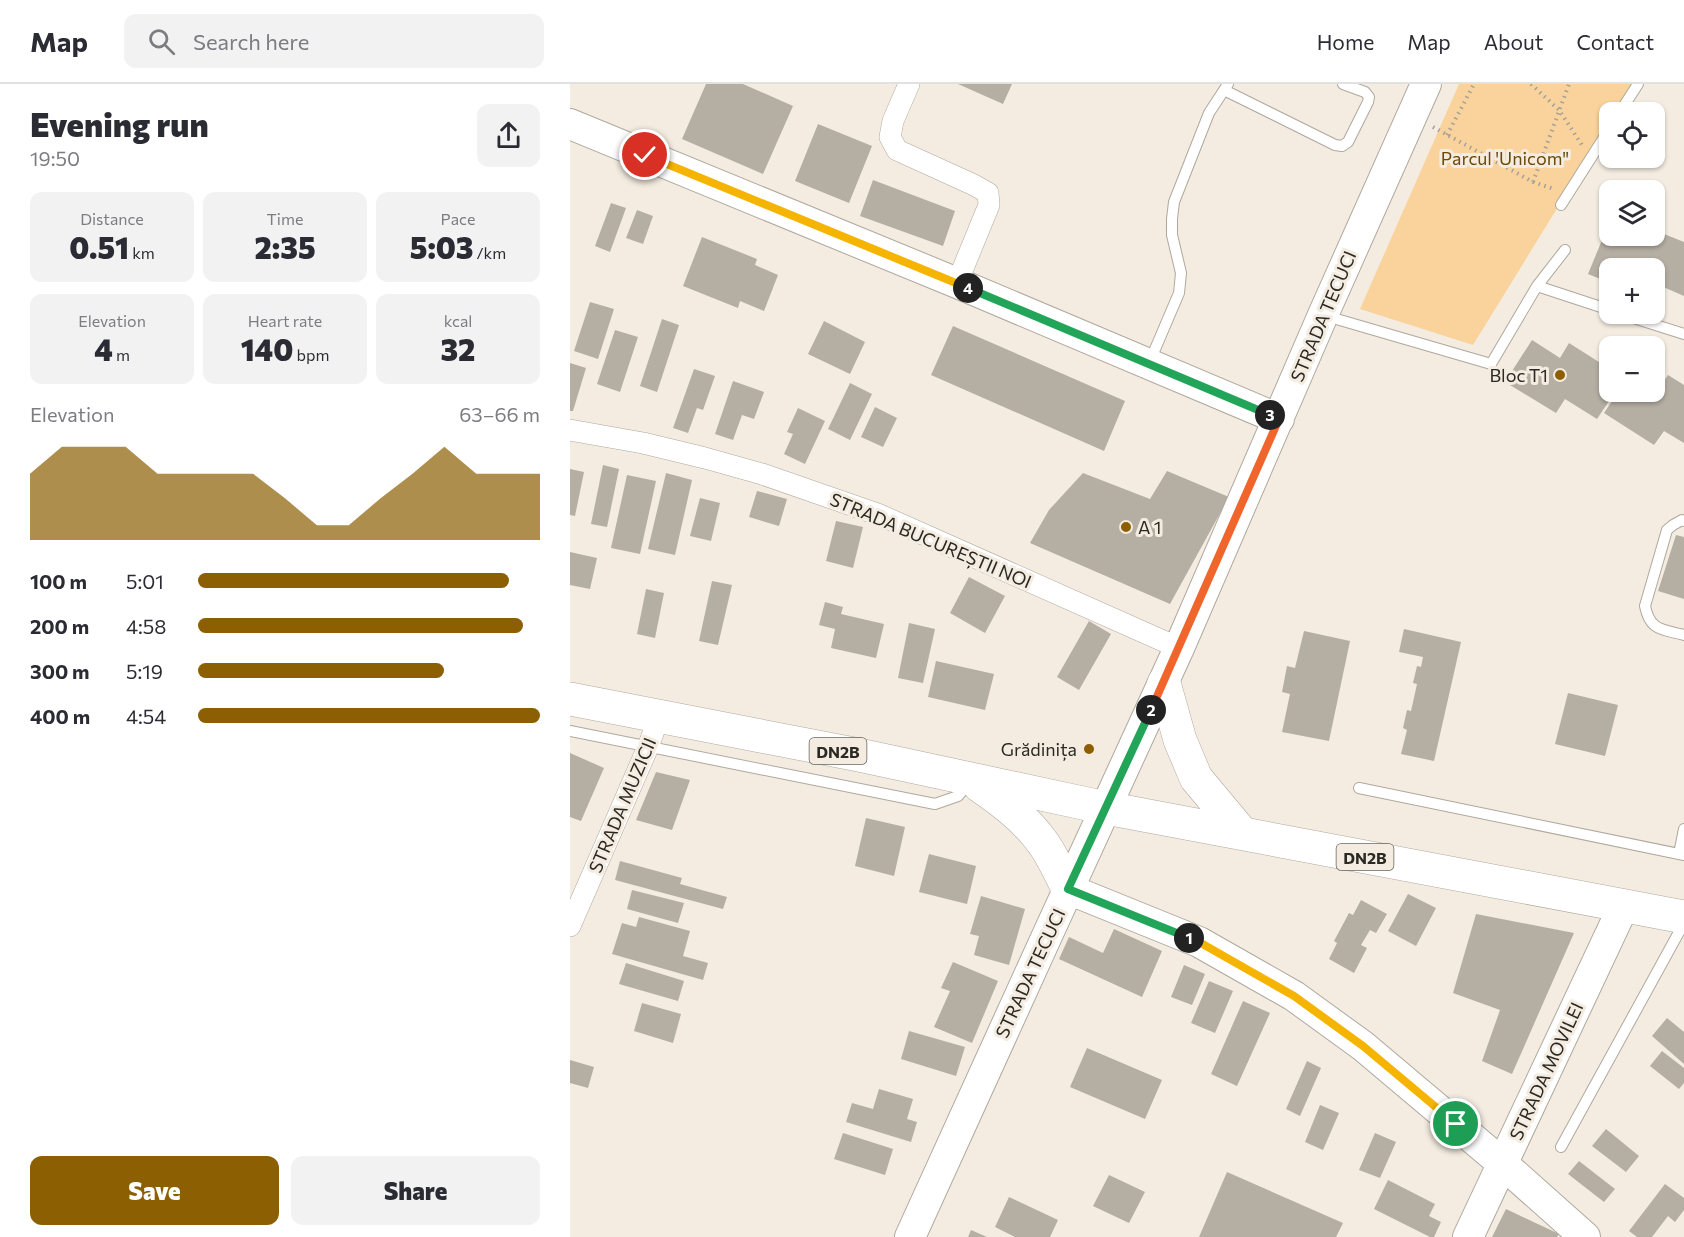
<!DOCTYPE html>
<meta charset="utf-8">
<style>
:root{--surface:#fff;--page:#f2f2f3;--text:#2b2b33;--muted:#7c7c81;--line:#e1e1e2;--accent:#8b5f02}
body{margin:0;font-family:Commissioner,sans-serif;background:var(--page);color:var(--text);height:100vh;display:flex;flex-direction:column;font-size:22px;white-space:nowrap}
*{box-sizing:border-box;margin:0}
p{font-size:20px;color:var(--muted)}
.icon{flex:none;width:33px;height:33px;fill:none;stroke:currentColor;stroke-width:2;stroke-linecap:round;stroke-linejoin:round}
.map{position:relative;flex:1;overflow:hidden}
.sheet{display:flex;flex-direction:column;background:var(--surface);width:570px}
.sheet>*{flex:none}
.tools{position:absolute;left:1029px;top:18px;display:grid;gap:12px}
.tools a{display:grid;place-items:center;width:66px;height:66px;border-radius:12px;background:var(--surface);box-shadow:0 2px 4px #0004;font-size:30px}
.pin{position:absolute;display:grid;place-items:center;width:51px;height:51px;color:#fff;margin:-26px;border:3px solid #fff;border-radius:50%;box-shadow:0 2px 6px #0007}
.km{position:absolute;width:30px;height:30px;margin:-15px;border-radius:50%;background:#222;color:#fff;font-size:16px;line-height:30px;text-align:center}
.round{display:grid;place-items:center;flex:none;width:63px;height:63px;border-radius:12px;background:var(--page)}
.headline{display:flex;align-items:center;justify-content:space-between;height:102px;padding:0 30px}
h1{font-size:33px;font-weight:800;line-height:45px}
.stats{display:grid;grid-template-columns:repeat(3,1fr);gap:9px;height:102px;padding:6px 30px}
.stats div{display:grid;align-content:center;border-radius:12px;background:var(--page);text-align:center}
.stats b{font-size:30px;font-weight:800}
.stats small{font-size:16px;font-weight:400}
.stats p{font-size:16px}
.chart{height:168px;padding:12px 30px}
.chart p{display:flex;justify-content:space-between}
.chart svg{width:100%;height:108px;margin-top:6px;fill:var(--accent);opacity:.7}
.button{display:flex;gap:12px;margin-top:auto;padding:12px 30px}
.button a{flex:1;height:69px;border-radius:12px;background:var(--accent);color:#fff;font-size:24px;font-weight:800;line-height:69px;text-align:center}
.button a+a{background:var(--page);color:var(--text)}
ul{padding:0 30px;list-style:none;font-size:20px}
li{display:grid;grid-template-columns:96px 72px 1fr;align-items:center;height:45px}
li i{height:15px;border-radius:8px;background:var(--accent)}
header{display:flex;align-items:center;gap:36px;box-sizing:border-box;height:84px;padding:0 30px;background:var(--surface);border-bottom:2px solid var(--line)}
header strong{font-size:28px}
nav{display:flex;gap:33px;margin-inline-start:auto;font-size:21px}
.search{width:420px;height:54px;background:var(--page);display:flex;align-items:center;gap:15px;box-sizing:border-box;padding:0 21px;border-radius:12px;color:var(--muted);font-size:22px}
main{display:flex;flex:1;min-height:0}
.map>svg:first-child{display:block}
.green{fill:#f9d39b}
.building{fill:#b5aea3}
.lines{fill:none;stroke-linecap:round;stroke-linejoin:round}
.lane-casing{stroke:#afa89d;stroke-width:12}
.street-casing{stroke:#afa89d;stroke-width:22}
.secondary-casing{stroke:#afa89d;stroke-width:32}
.primary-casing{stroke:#afa89d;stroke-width:34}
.path{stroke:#a6a097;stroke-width:4;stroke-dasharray:1.5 4.5;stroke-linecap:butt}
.lane{stroke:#fff;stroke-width:10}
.street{stroke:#fff;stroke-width:21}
.secondary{stroke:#fff;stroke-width:30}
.primary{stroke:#fff;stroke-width:33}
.split-1-casing{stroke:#fff;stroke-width:12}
.split-2-casing{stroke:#fff;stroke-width:12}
.split-3-casing{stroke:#fff;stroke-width:12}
.split-4-casing{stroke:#fff;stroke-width:12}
.split-5-casing{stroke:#fff;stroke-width:12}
.split-1{stroke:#f5b400;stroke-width:8}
.split-2{stroke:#22a559;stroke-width:8}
.split-3{stroke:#f0652b;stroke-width:8}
.split-4{stroke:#22a559;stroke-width:8}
.split-5{stroke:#f5b400;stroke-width:8}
.poi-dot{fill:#8b5f02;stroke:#f4ece1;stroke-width:2}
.labels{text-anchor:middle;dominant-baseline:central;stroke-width:6;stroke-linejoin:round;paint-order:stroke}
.shield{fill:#f4ece1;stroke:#67645d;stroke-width:1.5}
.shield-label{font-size:16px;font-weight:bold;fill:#2b2924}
.park-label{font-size:18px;fill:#6c4905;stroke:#f4ece1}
.street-label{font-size:18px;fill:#2b2924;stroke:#f4ece1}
.poi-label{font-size:18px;fill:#2b2924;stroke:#f4ece1;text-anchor:end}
</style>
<header>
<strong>Map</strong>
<div class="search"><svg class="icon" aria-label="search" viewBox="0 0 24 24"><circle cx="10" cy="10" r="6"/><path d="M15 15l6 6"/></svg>Search here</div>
<nav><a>Home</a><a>Map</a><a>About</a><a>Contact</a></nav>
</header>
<main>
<section class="sheet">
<div class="headline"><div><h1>Evening run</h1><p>19:50</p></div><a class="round"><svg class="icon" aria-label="share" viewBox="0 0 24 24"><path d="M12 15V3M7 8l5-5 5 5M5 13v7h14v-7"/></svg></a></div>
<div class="stats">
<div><p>Distance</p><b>0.51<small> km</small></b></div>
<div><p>Time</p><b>2:35</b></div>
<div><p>Pace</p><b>5:03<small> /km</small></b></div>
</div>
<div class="stats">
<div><p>Elevation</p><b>4<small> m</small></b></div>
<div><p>Heart rate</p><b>140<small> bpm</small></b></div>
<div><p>kcal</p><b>32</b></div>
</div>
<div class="chart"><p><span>Elevation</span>63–66 m</p>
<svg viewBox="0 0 160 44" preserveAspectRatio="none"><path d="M0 44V17L10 6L20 6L30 6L40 17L50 17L60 17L70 17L80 27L90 38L100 38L110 27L120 17L130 6L140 17L150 17L160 17V44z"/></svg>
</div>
<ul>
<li><b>100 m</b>5:01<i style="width:91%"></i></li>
<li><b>200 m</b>4:58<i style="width:95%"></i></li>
<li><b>300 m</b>5:19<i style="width:72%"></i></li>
<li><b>400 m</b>4:54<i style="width:100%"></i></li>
</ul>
<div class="button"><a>Save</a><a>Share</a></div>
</section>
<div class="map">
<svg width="1114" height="1153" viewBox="0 0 1114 1153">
<rect width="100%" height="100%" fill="#f4ece1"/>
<path class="green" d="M 889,0 L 1064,0 L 1047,28 L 1040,28 L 1039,40 L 903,261 L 790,225 Z"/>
<path class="building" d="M 136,0 L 173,0 L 223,22 L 193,90 L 112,55 Z
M 388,0 L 442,0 L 433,20 Z
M 248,40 L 302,62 L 279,119 L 225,97 Z
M 303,96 L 385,127 L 373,162 L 290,132 Z
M 41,119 L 56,124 L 40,168 L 25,162 Z
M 67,126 L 83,132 L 73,160 L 56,154 Z
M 1037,144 L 1040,146 L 1040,152 L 1054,152 L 1068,158 L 1070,152 L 1084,152 L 1084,146 L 1114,158 L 1114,212 L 1084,199 L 1084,184 L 1040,184 L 1040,199 L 1018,190 Z
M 132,153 L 187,175 L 185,181 L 208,191 L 194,227 L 170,217 L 168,224 L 113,202 Z
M 20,218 L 44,225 L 28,275 L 4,267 Z
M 92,235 L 109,241 L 87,308 L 70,302 Z
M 254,237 L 295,258 L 280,290 L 238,270 Z
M 383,242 L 555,317 L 534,367 L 361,291 Z
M 45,246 L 68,253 L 50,308 L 27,300 Z
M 962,256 L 990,274 L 999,259 L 1040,285 L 1040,308 L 1045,308 L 1027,335 L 995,315 L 986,329 L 935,298 Z
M 0,279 L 16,284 L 3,327 L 0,327 Z
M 124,285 L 145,292 L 133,326 L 127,324 L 118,349 L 103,344 Z
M 1098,291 L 1114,301 L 1114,359 L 1094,347 L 1084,361 L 1034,329 L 1048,308 L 1084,308 L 1084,303 L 1089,305 Z
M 163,297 L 194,308 L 184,335 L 172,331 L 163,356 L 145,350 Z
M 280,299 L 302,310 L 280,356 L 258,345 Z
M 305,323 L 327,334 L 313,363 L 291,353 Z
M 228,324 L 255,337 L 235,380 L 214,370 L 223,350 L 217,348 Z
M 33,381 L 49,385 L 37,443 L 21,440 Z
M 0,385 L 14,388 L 5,432 L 0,431 Z
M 597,387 L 659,413 L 600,520 L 460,459 L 479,426 L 513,389 L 580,415 Z
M 96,389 L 122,396 L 105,471 L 78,465 Z
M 57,391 L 86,397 L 70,470 L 41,464 Z
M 187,407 L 217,415 L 209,442 L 179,433 Z
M 130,414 L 150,419 L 141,457 L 120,452 Z
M 266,437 L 293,443 L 283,484 L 256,477 Z
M 1106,451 L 1114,453 L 1114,515 L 1088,507 Z
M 0,468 L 27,474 L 20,505 L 0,501 Z
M 399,493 L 435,512 L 415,549 L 380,529 Z
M 142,497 L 162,501 L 148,561 L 129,557 Z
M 76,505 L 94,509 L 85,554 L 67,550 Z
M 255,518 L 273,523 L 271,530 L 314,540 L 306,574 L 261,564 L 265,545 L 249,541 Z
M 519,537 L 541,550 L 509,606 L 487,593 Z
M 339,539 L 365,545 L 353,599 L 328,594 Z
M 834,545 L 891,558 L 864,677 L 831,670 L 837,646 L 833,644 L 837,626 L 841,627 L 847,600 L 843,599 L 847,582 L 851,583 L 853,573 L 829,568 Z
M 734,547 L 780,557 L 759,657 L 712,648 L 720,610 L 712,608 L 717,582 L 725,584 Z
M 366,577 L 424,590 L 415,626 L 358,613 Z
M 998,609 L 1048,621 L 1035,672 L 985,660 Z
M 0,669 L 34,684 L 11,737 L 0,733 Z
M 86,688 L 120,696 L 102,746 L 66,736 Z
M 296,734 L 335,743 L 324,792 L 285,782 Z
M 359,770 L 406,782 L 397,820 L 349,808 Z
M 50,777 L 112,794 L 110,800 L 157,813 L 153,825 L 45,796 Z
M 62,806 L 114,819 L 108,839 L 57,825 Z
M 838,810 L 866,824 L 846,862 L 818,847 Z
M 411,812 L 455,825 L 439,881 L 404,871 L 409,852 L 400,850 Z
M 791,816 L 817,830 L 806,849 L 800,846 L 791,861 L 797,864 L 784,889 L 759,875 L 767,859 L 764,857 L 779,829 L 783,831 Z
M 906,830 L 1004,849 L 942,990 L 912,977 L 930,926 L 883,909 Z
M 69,833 L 120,847 L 113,872 L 138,879 L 133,896 L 42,870 L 52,839 L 66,843 Z
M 544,845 L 592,867 L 572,913 L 489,875 L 499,853 L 533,869 Z
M 383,878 L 428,897 L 402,959 L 364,943 L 380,907 L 371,904 Z
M 56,879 L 114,897 L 108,917 L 49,900 Z
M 614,881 L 635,890 L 622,921 L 601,913 Z
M 639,897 L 663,907 L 645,949 L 621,939 Z
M 673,917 L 700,929 L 667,1002 L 641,990 Z
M 72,919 L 111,930 L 103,959 L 64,947 Z
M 1097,934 L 1114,948 L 1114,980 L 1082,952 Z
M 339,947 L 395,963 L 386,992 L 331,975 Z
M 517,964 L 592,996 L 575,1035 L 500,1003 Z
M 1092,967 L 1114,984 L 1114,999 L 1109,1005 L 1080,982 Z
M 0,976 L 24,983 L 18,1004 L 0,999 Z
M 737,977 L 751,984 L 730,1032 L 716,1025 Z
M 309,1005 L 343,1015 L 337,1035 L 347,1038 L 341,1058 L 276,1038 L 282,1019 L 303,1025 Z
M 750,1021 L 769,1029 L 753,1066 L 735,1058 Z
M 1036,1045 L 1069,1072 L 1056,1088 L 1022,1062 Z
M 273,1049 L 323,1065 L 315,1091 L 264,1075 Z
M 805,1049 L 826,1058 L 810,1094 L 789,1086 Z
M 1009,1077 L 1045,1105 L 1034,1118 L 998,1090 Z
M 657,1088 L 773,1139 L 766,1153 L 629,1153 Z
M 539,1091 L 575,1108 L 559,1139 L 523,1122 Z
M 818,1096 L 865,1120 L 859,1132 L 871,1138 L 864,1153 L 860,1153 L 804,1125 Z
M 1095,1100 L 1114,1114 L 1114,1126 L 1105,1138 L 1098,1132 L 1082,1153 L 1067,1153 L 1059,1147 Z
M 439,1113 L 488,1136 L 480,1153 L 445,1153 L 425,1143 Z
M 936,1125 L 989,1150 L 987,1153 L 922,1153 Z
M 401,1146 L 417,1153 L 398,1153 Z"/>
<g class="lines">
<g class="lane-casing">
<path id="lane" d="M 654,6 L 765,61 L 772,62 L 778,58 L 798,18 L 799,13 L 795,8 L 773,0
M 1050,28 L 1068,0
M 991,121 L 1040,44
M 967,202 L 1040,226
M 1051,230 L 1114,250
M 756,232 L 921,280 L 967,202 L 995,166
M 580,277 L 609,209 L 611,189 L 602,151 L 602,135 L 604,118 L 639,29 L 658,0
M 1114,437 L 1112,436 L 1103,441 L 1097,446 L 1075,522 C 1080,547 1092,545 1114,551
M 0,647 L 365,720 L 388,712 L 399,699
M 789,704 L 1114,771
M 1109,770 L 1114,745
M 991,1063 L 1114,839"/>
</g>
<g class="street-casing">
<path id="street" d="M 339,0 L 323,37 L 320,53 L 327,66 L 404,101 L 418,109 L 419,121 L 387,199
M 0,346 L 73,359 L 135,374 L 192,390 L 310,431 L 609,564
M 0,842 L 78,663 L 89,633"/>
</g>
<g class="secondary-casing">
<path id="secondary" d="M 0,40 L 387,199 L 709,335
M 498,805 L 629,858 L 724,912 L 793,962 L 933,1080 L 1015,1153
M 340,1153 L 476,854 L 609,564 L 753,231 L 856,0
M 898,1153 L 1054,821"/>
</g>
<g class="primary-casing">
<path id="primary" d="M 594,599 L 610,656 L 626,694 L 671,748
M 0,615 L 289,671 L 536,724 L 1114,833
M 410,702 C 433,718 456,735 473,759 C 483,773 490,789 498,805"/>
</g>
<path class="path" d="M 961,0 L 989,26 L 1012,61
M 863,43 L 963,98 L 984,105
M 877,51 L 904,0
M 963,98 L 999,0"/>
<use href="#lane" class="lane"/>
<use href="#street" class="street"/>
<use href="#secondary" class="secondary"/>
<use href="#primary" class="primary"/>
</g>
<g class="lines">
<g class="split-1-casing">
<path id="split-1" d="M 619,854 L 629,858 L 724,912 L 793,962 L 886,1040"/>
</g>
<g class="split-2-casing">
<path id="split-2" d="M 581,626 L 498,805 L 619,854"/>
</g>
<g class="split-3-casing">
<path id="split-3" d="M 581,626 L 709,335 L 700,331"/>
</g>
<g class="split-4-casing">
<path id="split-4" d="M 398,204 L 700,331"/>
</g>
<g class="split-5-casing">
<path id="split-5" d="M 75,71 L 398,204"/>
</g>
<use href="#split-1" class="split-1"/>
<use href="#split-2" class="split-2"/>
<use href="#split-3" class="split-3"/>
<use href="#split-4" class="split-4"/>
<use href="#split-5" class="split-5"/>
</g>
<g class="poi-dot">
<circle cx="990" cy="291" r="6"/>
<circle cx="556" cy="443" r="6"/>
<circle cx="519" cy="665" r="6"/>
</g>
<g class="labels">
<g class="shield">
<rect x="239.5" y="654" width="57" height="26" rx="4.5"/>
<rect x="766.5" y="760" width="57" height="26" rx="4.5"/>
</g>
<g class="shield-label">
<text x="268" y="667">DN2B</text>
<text x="795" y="773">DN2B</text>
</g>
<g class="park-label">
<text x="935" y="74">Parcul 'Unicom"</text>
</g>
<g class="street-label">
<text transform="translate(753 232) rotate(-67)">STRADA TECUCI</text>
<text transform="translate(361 456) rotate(23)">STRADA BUCUREȘTII NOI</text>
<text transform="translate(52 721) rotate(-67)">STRADA MUZICII</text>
<text transform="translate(460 889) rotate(-65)">STRADA TECUCI</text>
<text transform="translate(976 987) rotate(-65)">STRADA MOVILEI</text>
</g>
<g class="poi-label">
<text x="978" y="291">Bloc T1</text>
<text x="568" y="443" text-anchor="start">A 1</text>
<text x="507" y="665">Grădinița</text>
</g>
</g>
</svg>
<div class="tools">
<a><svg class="icon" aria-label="locate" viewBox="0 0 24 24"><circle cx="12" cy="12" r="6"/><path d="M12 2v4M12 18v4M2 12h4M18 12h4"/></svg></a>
<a><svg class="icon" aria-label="layers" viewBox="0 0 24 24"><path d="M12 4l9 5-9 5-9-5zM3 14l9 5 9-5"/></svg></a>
<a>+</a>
<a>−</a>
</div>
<div class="pin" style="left:886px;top:1040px;background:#1e9e55"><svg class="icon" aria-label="arrive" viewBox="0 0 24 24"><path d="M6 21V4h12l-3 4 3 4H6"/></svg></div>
<div class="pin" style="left:75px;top:71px;background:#d93025"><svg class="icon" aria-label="check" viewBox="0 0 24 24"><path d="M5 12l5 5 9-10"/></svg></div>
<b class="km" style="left:619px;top:854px">1</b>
<b class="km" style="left:581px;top:626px">2</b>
<b class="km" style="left:700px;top:331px">3</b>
<b class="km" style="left:398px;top:204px">4</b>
</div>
</main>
